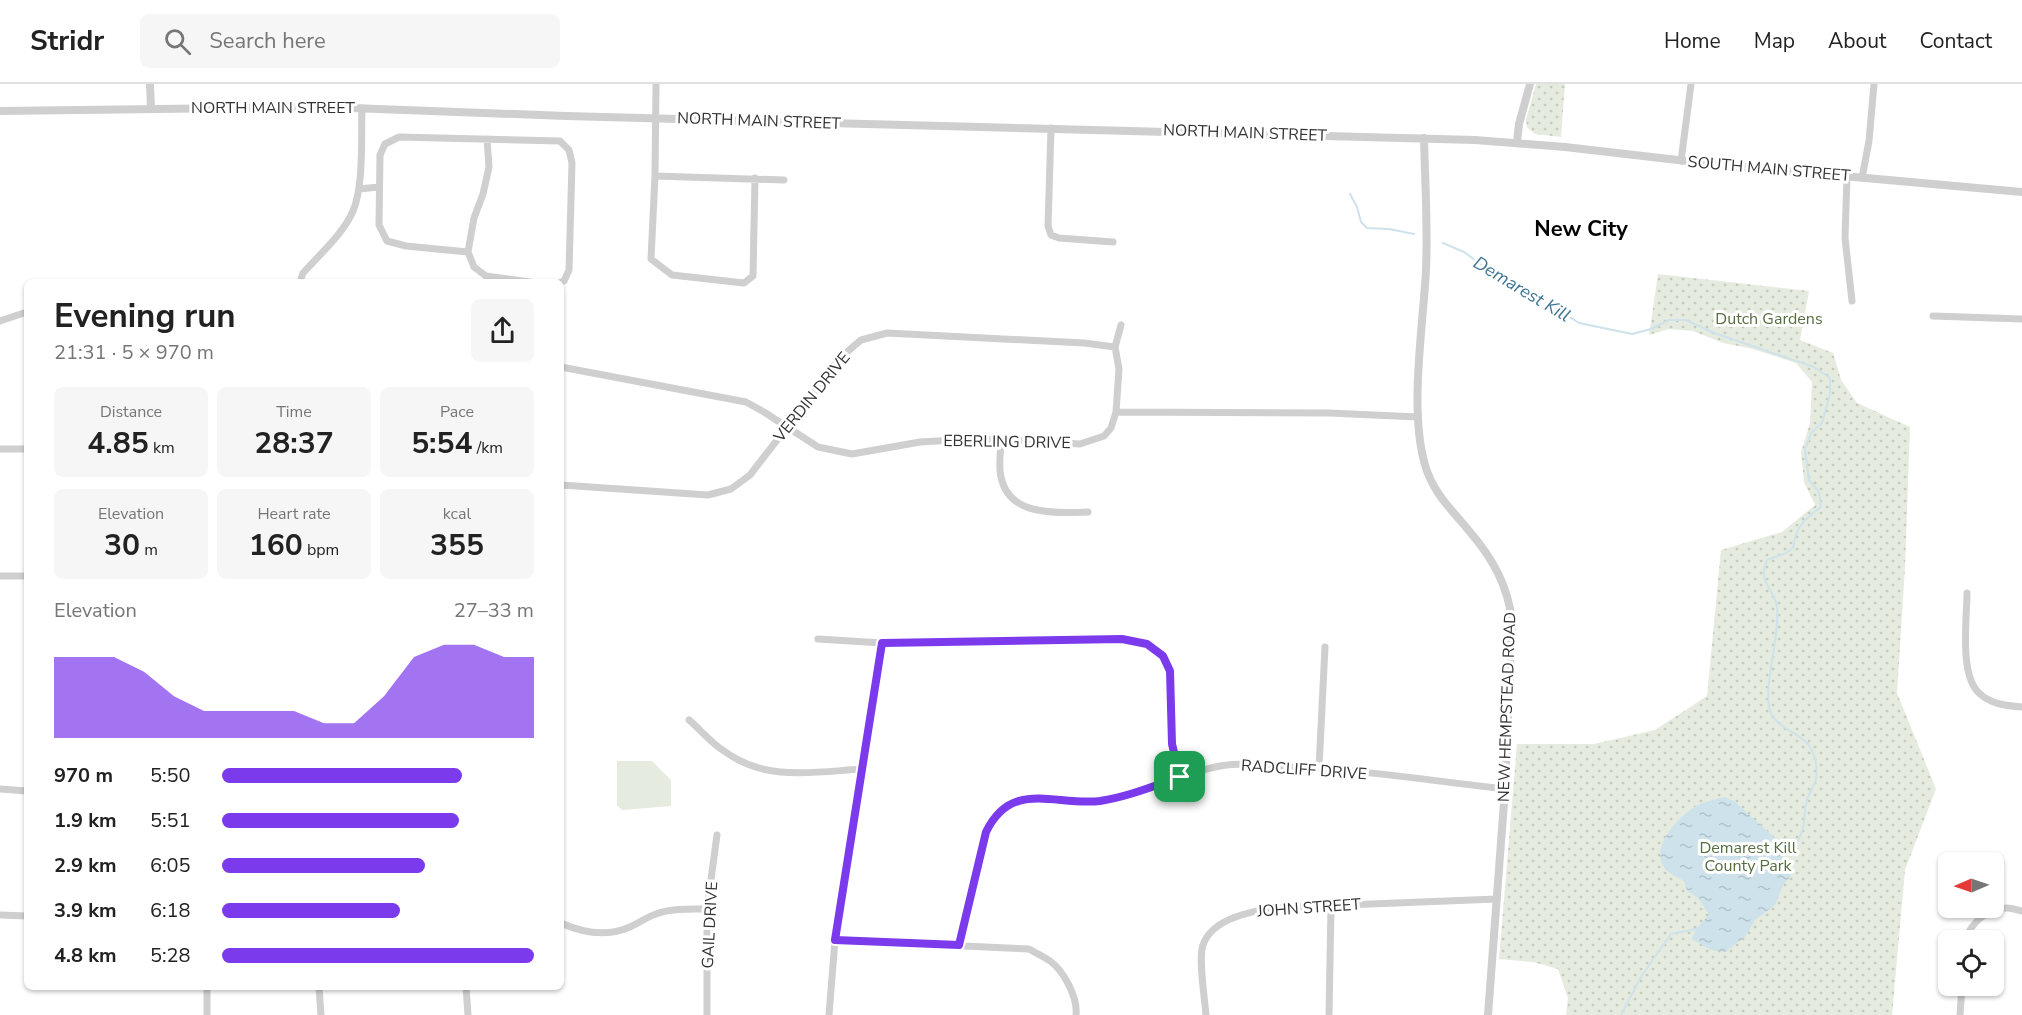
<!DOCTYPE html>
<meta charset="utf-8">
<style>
:root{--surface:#fff;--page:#f6f6f6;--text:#222;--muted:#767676;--line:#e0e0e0;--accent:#7c3aed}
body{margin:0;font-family:"Nunito Sans",sans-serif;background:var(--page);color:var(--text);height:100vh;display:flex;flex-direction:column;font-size:22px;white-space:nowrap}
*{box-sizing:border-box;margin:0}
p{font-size:20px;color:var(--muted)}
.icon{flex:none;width:33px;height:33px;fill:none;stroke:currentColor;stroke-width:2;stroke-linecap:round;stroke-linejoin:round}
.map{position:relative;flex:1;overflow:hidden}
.side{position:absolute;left:24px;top:195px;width:540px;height:711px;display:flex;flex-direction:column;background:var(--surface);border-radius:9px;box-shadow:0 2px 4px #0004}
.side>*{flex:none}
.needle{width:39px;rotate:268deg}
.buttons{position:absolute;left:1938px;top:768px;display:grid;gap:12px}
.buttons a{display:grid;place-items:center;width:66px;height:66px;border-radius:9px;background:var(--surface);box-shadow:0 2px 4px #0004;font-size:30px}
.pin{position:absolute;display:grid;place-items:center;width:51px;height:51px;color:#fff;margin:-26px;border-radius:12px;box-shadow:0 3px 9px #0006}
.round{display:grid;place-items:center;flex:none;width:63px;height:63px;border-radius:9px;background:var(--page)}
.summary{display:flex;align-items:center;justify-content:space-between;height:102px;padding:0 30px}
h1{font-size:33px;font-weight:700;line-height:45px}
.figures{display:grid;grid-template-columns:repeat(3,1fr);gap:9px;height:102px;padding:6px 30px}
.figures div{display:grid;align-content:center;border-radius:9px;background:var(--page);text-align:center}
.figures b{font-size:30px;font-weight:700}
.figures small{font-size:16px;font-weight:400}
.figures p{font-size:16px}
.chart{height:168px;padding:12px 30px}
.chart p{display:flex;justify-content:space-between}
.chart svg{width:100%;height:108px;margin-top:6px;fill:var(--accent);opacity:.7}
ul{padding:0 30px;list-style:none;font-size:20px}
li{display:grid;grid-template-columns:96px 72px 1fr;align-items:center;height:45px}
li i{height:15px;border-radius:8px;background:var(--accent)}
header{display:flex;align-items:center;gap:36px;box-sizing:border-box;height:84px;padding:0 30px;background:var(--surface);border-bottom:2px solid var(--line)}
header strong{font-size:28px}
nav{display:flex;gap:33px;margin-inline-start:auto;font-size:21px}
.search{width:420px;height:54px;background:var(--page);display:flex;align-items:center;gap:15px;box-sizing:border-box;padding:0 21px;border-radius:9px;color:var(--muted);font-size:22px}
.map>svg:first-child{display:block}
.park{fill:url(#park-dots)}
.pitch{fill:#e5ebde}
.water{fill:url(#water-ripples)}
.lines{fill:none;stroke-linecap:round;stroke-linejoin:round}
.stream{stroke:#cee2ec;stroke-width:2}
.minor{stroke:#cfcfcf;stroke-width:7}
.tertiary{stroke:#cfcfcf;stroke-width:8}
.route-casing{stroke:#fff;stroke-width:12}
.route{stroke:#7c3aed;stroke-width:8}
.labels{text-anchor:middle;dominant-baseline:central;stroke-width:6;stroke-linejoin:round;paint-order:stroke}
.street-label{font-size:16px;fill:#323232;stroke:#fff}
.park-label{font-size:16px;fill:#566d40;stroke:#fff}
.water-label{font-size:18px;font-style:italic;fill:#417693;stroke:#fff}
.district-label{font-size:22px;font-weight:bold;fill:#000;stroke:#fff}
</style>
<header>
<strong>Stridr</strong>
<div class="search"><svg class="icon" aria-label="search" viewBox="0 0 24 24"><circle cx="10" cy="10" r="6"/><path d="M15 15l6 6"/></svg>Search here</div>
<nav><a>Home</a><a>Map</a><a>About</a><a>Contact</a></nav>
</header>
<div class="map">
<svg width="2022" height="931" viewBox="0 0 2022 931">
<defs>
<pattern id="park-dots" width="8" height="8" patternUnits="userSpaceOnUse" patternTransform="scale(1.5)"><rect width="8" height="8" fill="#e5ebde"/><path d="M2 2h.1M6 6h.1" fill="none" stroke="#c5cabf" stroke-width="1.8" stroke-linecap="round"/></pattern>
<pattern id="water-ripples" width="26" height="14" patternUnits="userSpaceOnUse" patternTransform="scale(1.5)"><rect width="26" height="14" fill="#cee2ec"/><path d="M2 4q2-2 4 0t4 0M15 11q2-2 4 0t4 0" fill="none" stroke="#b1c2cb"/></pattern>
</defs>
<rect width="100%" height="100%" fill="#fff"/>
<path class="park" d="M 1536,0 L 1565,0 L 1561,53 L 1535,50 L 1527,43 L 1526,36 Z
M 1658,190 L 1809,207 L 1800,256 L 1833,269 L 1841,296 L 1857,319 L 1910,343 L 1905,483 L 1897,609 L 1936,705 L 1905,786 L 1892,931 L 1566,931 L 1568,914 L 1558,885 L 1533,878 L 1499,875 L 1517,660 L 1594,660 L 1655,646 L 1707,612 L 1721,466 L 1782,448 L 1815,421 L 1804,398 L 1801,368 L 1810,339 L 1812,298 L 1796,279 L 1753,265 L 1723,259 L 1693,247 L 1669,245 L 1649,251 Z"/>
<path class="pitch" d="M 617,677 L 652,677 L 671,696 L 671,722 L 622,726 L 617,721 Z"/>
<path class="water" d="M 1724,713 L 1734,717 L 1774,753 L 1769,761 L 1774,765 L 1778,763 L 1783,766 L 1782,773 L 1795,787 L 1783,801 L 1775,821 L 1755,836 L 1746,852 L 1725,868 L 1711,866 L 1692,855 L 1696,845 L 1709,831 L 1699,815 L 1687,807 L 1684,797 C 1679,794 1672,791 1667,787 C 1647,767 1676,735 1693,724 C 1701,718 1714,716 1724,713 Z"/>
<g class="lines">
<path class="stream" d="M 1350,110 L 1357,123 L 1361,138 L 1367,144 L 1389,145 L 1414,150
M 1443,159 L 1464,168 L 1506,199 L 1552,222 L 1579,239 L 1632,250 L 1651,245 L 1669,236 L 1686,236 L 1714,249 L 1814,283 L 1830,294 L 1830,310 L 1822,339 L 1811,349 L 1805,366 L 1809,396 L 1819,408 L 1821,423 C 1803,436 1796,443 1793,464 L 1784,470 L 1767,476 C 1757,500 1774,503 1777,523 C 1780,555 1765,591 1769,623 C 1772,642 1796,647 1808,660 C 1815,669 1818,684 1816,695 C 1814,702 1809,709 1807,716 C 1803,730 1806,744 1798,756 C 1795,763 1787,768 1782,772
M 1621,931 L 1642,891 L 1671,850 L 1696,845"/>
<path class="minor" d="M 656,0 L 655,92 L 651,175 L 672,191 L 744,199 L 753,192 L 755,94
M 1051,44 L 1048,142 L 1051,151 L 1059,154 L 1113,158
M 1681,77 L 1691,0
M 655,92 L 784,96
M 1847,92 L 1845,154 L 1852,217
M 1862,94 L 1869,57 L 1874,0
M 359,105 L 379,103
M 468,168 L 474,134 L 483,110 L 489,83 L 487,55
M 300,198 L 303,189 C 320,170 343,150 353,127 C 364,101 361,53 362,24
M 530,198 L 486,192 L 474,183 L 468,168 L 406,162 L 387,157 L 379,141 L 380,71 L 385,60 L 399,53 L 560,57 L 569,66 L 572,79 L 569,186 L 564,197 L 561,198
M 1933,232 L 2022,235
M 0,237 L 27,228
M 561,283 L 746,318 L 764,328 L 818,363 L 852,370 L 920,358 L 955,356 L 1001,355 L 1080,360 L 1104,352 L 1111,344 L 1116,328 L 1329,329 L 1418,333
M 1116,328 L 1119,285 L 1115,263 L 1121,241
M 1001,355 C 1001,367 998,382 1001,393 C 1009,433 1057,429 1088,428
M 0,365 L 27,365
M 561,401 L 708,411 L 731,405 L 750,391 L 841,273 L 861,256 L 887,249 L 1084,259 L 1115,263
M 0,492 L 27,492
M 1967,509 C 1967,535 1959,590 1979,609 C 1990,620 2007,622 2022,623
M 818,555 L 882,559 L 1122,555 L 1147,560 L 1163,572 L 1171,587 L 1172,660 L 1180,693
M 689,636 C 701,646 711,659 724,667 C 766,698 814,688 862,685
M 1319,684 L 1325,563
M 0,705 L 27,707
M 0,831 L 27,832
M 561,839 C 583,849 607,853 630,843 C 639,839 647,833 656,830 C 672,824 690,825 707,825
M 835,856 L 1029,865 C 1036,869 1043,872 1050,877 C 1064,887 1078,914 1076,931
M 1966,856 C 1970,839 1988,824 2007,824 C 2012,824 2017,826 2022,827
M 959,861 L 986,748 C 1011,696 1052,720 1098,717 C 1137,714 1180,689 1220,682 C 1244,678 1269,681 1293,683 C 1364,686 1434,697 1505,705
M 207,903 L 207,931
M 319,903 L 321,931
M 466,903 L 468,931
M 707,931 L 707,825 L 717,751
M 829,931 L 835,856 L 882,559
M 1206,931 C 1205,916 1198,874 1203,861 C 1212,835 1247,829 1270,824 L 1497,815
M 1329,931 L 1331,822
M 1960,931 L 1962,902"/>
<path class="tertiary" d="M 150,0 L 151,24
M 0,27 L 325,23 L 566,32 L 1475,56 L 1565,63 L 1721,81 L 2022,108
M 1424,54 C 1425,98 1428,142 1426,186 C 1423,244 1409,326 1425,381 C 1433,409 1452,426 1470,448 C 1493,475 1508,502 1512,537 L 1505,705 L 1488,931
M 1517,58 L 1519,40 L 1530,0"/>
</g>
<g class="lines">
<g class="route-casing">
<path id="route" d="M 1122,555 L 1147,560 L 1163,572 L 1170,587 L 1172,660 L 1180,693 C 1154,702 1127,713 1100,717 C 1054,722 1012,695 986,748 L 959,861 L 835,856 L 882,559 Z"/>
</g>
<use href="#route" class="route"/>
</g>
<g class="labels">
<g class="street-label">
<text x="273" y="24">NORTH MAIN STREET</text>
<text transform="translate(759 37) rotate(2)">NORTH MAIN STREET</text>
<text transform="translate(1245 49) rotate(2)">NORTH MAIN STREET</text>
<text transform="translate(1769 85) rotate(5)">SOUTH MAIN STREET</text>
<text transform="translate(812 313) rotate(-51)">VERDIN DRIVE</text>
<text transform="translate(1007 358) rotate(1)">EBERLING DRIVE</text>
<text transform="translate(1507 623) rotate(-88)">NEW HEMPSTEAD ROAD</text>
<text transform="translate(1304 686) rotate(4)">RADCLIFF DRIVE</text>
<text transform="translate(1309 824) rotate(-4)">JOHN STREET</text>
<text transform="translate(710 841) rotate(-87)">GAIL DRIVE</text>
</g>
<g class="park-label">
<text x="1769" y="235">Dutch Gardens</text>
<text x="1748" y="764">Demarest Kill<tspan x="1748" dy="18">County Park</tspan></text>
</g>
<g class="water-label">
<text transform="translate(1522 205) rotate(31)">Demarest Kill</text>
</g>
<g class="district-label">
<text x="1581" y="145">New City</text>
</g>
</g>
</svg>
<div class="buttons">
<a><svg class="needle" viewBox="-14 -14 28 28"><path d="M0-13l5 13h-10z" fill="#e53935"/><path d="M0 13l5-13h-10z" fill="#767676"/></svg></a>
<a><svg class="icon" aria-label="locate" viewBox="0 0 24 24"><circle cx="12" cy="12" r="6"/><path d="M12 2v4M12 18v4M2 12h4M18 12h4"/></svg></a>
</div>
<div class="pin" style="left:1180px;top:693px;background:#1e9e55"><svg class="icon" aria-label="arrive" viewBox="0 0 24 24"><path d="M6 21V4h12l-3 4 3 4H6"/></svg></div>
<section class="side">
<div class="summary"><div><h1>Evening run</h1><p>21:31 · 5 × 970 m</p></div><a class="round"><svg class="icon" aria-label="share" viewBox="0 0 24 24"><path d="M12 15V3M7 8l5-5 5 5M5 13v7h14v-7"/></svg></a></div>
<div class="figures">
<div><p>Distance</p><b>4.85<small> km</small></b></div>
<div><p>Time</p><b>28:37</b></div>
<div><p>Pace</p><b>5:54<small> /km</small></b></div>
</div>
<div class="figures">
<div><p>Elevation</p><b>30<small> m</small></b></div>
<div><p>Heart rate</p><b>160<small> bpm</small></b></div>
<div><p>kcal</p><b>355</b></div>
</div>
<div class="chart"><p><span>Elevation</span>27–33 m</p>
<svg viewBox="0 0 160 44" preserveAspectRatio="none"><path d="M0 44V11L10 11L20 11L30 17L40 27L50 33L60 33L70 33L80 33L90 38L100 38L110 27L120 11L130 6L140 6L150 11L160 11V44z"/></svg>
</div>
<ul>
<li><b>970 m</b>5:50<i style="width:77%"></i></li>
<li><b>1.9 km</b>5:51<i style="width:76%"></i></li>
<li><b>2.9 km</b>6:05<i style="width:65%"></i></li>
<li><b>3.9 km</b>6:18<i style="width:57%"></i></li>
<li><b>4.8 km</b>5:28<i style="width:100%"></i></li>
</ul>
</section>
</div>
